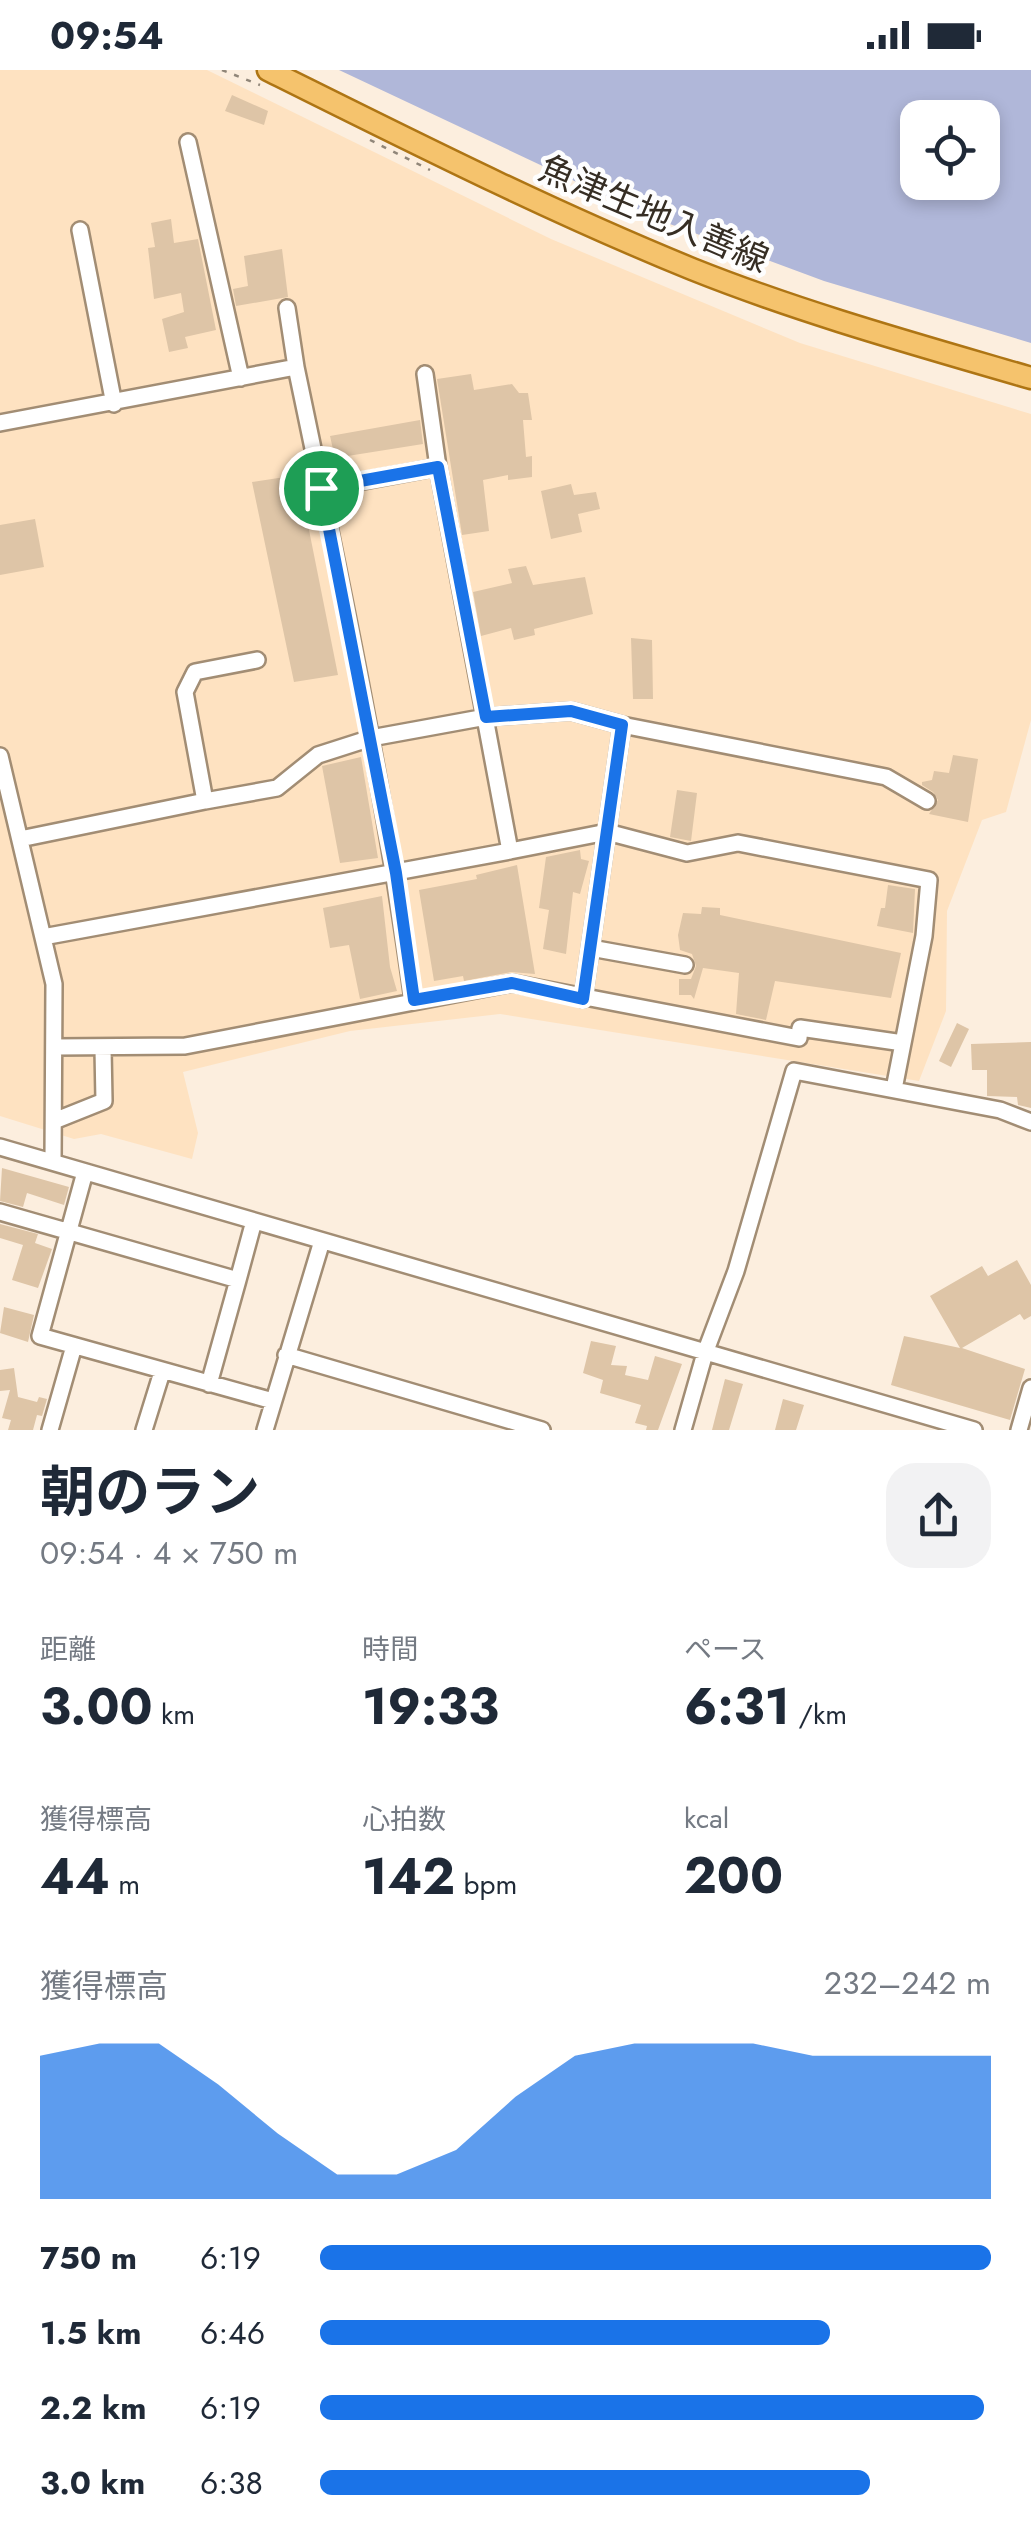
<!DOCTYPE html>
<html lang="ja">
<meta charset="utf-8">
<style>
:root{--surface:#fff;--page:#f2f2f3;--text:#1f2937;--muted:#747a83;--accent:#1a73e8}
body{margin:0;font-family:Jost,"Noto Sans JP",sans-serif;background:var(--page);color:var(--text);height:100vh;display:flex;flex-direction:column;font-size:38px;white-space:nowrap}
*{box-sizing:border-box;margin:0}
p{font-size:32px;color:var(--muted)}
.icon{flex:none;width:55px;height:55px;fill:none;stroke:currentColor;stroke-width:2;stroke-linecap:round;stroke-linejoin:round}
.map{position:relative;height:1360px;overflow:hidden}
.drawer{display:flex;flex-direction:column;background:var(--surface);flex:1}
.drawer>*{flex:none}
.controls{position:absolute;left:900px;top:30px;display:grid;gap:20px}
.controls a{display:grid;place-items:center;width:100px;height:100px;border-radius:20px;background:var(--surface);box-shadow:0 5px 15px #0003;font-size:50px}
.pin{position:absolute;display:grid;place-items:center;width:85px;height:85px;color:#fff;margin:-42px;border:5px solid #fff;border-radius:50%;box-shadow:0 2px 10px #0007}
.round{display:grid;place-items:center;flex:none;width:105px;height:105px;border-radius:30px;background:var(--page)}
.overview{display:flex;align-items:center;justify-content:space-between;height:170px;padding:0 40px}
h1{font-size:55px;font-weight:700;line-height:75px}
.figures{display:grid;grid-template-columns:repeat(3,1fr);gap:15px;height:170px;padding:10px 40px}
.figures div{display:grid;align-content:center}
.figures b{font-size:50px;font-weight:700}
.figures small{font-size:28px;font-weight:400}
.figures p{font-size:28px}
.chart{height:280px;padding:20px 40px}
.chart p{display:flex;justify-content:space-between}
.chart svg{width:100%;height:180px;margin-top:10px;fill:var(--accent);opacity:.7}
ul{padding:0 40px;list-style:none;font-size:32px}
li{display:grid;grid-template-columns:160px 120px 1fr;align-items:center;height:75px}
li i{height:25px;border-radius:12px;background:var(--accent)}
.status{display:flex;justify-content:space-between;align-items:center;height:70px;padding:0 50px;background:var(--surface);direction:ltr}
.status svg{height:28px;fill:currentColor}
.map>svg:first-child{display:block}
.built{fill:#fee2c1}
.water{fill:#b0b7d9;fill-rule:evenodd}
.building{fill:#dec5a7}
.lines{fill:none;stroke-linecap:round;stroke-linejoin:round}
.minor-casing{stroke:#a28d74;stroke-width:20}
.major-casing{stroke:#ae7514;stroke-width:25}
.path{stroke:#908679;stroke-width:2.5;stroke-dasharray:5 8;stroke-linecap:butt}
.minor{stroke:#fff;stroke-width:15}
.major{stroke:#f5c36d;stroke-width:20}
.route-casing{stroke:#fff;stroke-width:20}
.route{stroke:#1a73e8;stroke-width:12}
.labels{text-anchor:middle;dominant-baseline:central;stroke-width:9;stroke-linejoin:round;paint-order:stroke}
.street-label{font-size:35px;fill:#362e24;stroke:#fefefe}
</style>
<div class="status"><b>09:54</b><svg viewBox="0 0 49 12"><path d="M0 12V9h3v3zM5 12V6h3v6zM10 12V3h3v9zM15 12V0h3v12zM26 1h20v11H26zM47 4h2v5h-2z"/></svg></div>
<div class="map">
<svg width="1031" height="1360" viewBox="0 0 1031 1360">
<rect width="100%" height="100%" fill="#fceede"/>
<path class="built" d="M 0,0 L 207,0 L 551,169 L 800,273 L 1031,344 L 1031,650 L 1006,742 L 982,750 L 947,841 L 946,941 L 919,1011 L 500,944 L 350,961 L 183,1002 L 198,1063 L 192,1089 L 101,1064 L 74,1069 L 0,1046 Z"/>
<path class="water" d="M 339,0 L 1031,0 L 1031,273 L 824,211 L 651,147 ZM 918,48 L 982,48 L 982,112 L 918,112 Z"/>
<path class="building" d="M 232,25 L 268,41 L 264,55 L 225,41 Z
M 171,149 L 174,173 L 198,169 L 216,260 L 185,267 L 188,278 L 169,282 L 162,249 L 184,242 L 181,223 L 154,229 L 148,178 L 155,177 L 151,153 Z
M 282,179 L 288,227 L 236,236 L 233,219 L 248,216 L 244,186 Z
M 471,304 L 474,320 L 512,314 L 519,323 L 528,323 L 532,350 L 523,350 L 526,387 L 532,386 L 532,407 L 508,410 L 508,405 L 483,410 L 489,461 L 462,465 L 437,309 Z
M 420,350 L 423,374 L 335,388 L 330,366 Z
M 298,405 L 338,605 L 294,612 L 252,412 Z
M 571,414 L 574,425 L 596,422 L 600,439 L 578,444 L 582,462 L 551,469 L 541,421 Z
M 35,449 L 44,497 L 0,505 L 0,455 Z
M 526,496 L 533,515 L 585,507 L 593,544 L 534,559 L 535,565 L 514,570 L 511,558 L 481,566 L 473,522 L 512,513 L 508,499 Z
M 631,568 L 652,570 L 653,629 L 633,629 Z
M 953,685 L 978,689 L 968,752 L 929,744 L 938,730 L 933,722 L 922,715 L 922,712 L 932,710 L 934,701 L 949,703 Z
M 361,687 L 378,788 L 340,793 L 322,696 Z
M 677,720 L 697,723 L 691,771 L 670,767 Z
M 580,780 L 581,789 L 589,791 L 580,824 L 573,822 L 566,884 L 543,879 L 549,840 L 539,838 L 546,787 Z
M 517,795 L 535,904 L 511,902 L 464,911 L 463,906 L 434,911 L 419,820 L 477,809 L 476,805 Z
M 888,815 L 915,819 L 913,863 L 877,856 L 881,838 L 885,838 Z
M 382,826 L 390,897 L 397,921 L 360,929 L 349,875 L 330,878 L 323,838 Z
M 702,837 L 720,838 L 720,845 L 901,883 L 891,928 L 775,911 L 766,950 L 736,944 L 739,903 L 703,898 L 694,929 L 691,925 L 679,925 L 679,909 L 691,909 L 696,896 L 692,884 L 680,880 L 678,865 L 683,843 L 701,844 Z
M 957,953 L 969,959 L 951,997 L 939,991 Z
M 1031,972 L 1031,1038 L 1018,1035 L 1017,1027 L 987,1026 L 987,1000 L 972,1000 L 971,974 Z
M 2,1098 L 69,1117 L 64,1135 L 27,1123 L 23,1137 L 0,1131 Z
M 0,1154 L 38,1164 L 35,1173 L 52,1179 L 38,1218 L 12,1210 L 23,1175 L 0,1168 Z
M 1017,1190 L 1031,1215 L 1031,1246 L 1024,1250 L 1020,1244 L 962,1278 L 1025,1299 L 1010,1350 L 891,1315 L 904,1266 L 960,1278 L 930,1226 L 982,1196 L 988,1206 Z
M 4,1237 L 34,1245 L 28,1272 L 0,1263 Z
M 591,1271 L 616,1276 L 611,1295 L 627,1296 L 625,1305 L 648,1310 L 655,1286 L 682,1294 L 658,1360 L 646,1360 L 647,1356 L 635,1353 L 641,1335 L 600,1323 L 603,1310 L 583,1303 Z
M 14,1298 L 18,1327 L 37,1332 L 39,1327 L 47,1329 L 42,1346 L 37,1345 L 33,1360 L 8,1360 L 11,1350 L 2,1348 L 10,1320 L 0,1321 L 0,1300 Z
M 725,1309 L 743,1314 L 729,1360 L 712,1360 Z
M 783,1329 L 804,1335 L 796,1360 L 775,1360 Z"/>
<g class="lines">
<g class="minor-casing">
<path id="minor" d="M 188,72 L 241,308
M 80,160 L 114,334
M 287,238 L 296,297
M 425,304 L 438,397
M 0,353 L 296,297 C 340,507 384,717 413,930
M 0,686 L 54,914 L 53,1092
M 205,731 L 277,718 L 318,685 L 371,668 L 486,647 L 571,641 L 622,655 L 886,707 L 927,731
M 20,769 L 205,731 L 185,622 L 195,602 L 257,590
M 510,781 L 607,762 L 687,783 L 738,773 L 929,810 L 924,866 L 894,1019
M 43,867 L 510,781 L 438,397 L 321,419
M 591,878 L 685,895
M 583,929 L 622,655
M 55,977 L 185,976 L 512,913 L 799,968 L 800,958 L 903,973
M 54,1051 L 104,1031 L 103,979
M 0,1077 L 974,1360
M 85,1102 L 40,1266 L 273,1331
M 0,1142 L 238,1210 L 209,1314
M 238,1210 L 254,1151
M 286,1285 L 542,1360
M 50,1360 L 74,1276
M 144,1360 L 162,1302
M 265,1360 L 322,1171
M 683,1360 L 705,1283 L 736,1201 L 794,1001 L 1000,1040 L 1031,1052
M 1019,1360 L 1031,1318"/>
</g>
<g class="major-casing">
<path id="major" d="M 268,0 C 407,69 547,140 692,199 C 802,243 918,275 1031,308"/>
</g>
<path class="path" d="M 222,0 L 260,15
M 370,70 L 430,100"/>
<use href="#minor" class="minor"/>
<use href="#major" class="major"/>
</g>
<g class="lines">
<g class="route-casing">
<path id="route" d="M 438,397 L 486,647 L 571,641 L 622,655 L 583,929 L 512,913 L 414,930 L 396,803 L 321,418 Z"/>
</g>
<use href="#route" class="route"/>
</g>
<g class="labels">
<g class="street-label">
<text transform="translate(654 144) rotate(23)">魚津生地入善線</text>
</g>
</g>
</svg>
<div class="controls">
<a><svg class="icon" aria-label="locate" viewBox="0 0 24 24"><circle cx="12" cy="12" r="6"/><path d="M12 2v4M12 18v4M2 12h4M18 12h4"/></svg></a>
</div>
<div class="pin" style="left:321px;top:418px;background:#1e9e55"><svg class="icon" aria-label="arrive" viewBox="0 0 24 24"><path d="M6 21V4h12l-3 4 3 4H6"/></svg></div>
</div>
<section class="drawer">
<div class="overview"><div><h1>朝のラン</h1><p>09:54 · 4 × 750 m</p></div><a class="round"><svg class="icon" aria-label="share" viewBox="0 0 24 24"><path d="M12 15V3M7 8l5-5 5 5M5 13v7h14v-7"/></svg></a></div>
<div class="figures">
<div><p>距離</p><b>3.00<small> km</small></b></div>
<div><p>時間</p><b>19:33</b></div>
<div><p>ペース</p><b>6:31<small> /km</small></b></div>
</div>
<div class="figures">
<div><p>獲得標高</p><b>44<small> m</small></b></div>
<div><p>心拍数</p><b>142<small> bpm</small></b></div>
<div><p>kcal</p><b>200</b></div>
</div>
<div class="chart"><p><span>獲得標高</span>232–242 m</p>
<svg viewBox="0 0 160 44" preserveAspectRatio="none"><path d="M0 44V9L10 6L20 6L30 16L40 28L50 38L60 38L70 32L80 19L90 9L100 6L110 6L120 6L130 9L140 9L150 9L160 9V44z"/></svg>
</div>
<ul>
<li><b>750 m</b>6:19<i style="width:100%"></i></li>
<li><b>1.5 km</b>6:46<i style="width:76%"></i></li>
<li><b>2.2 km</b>6:19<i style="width:99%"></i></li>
<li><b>3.0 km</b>6:38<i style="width:82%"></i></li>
</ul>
</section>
